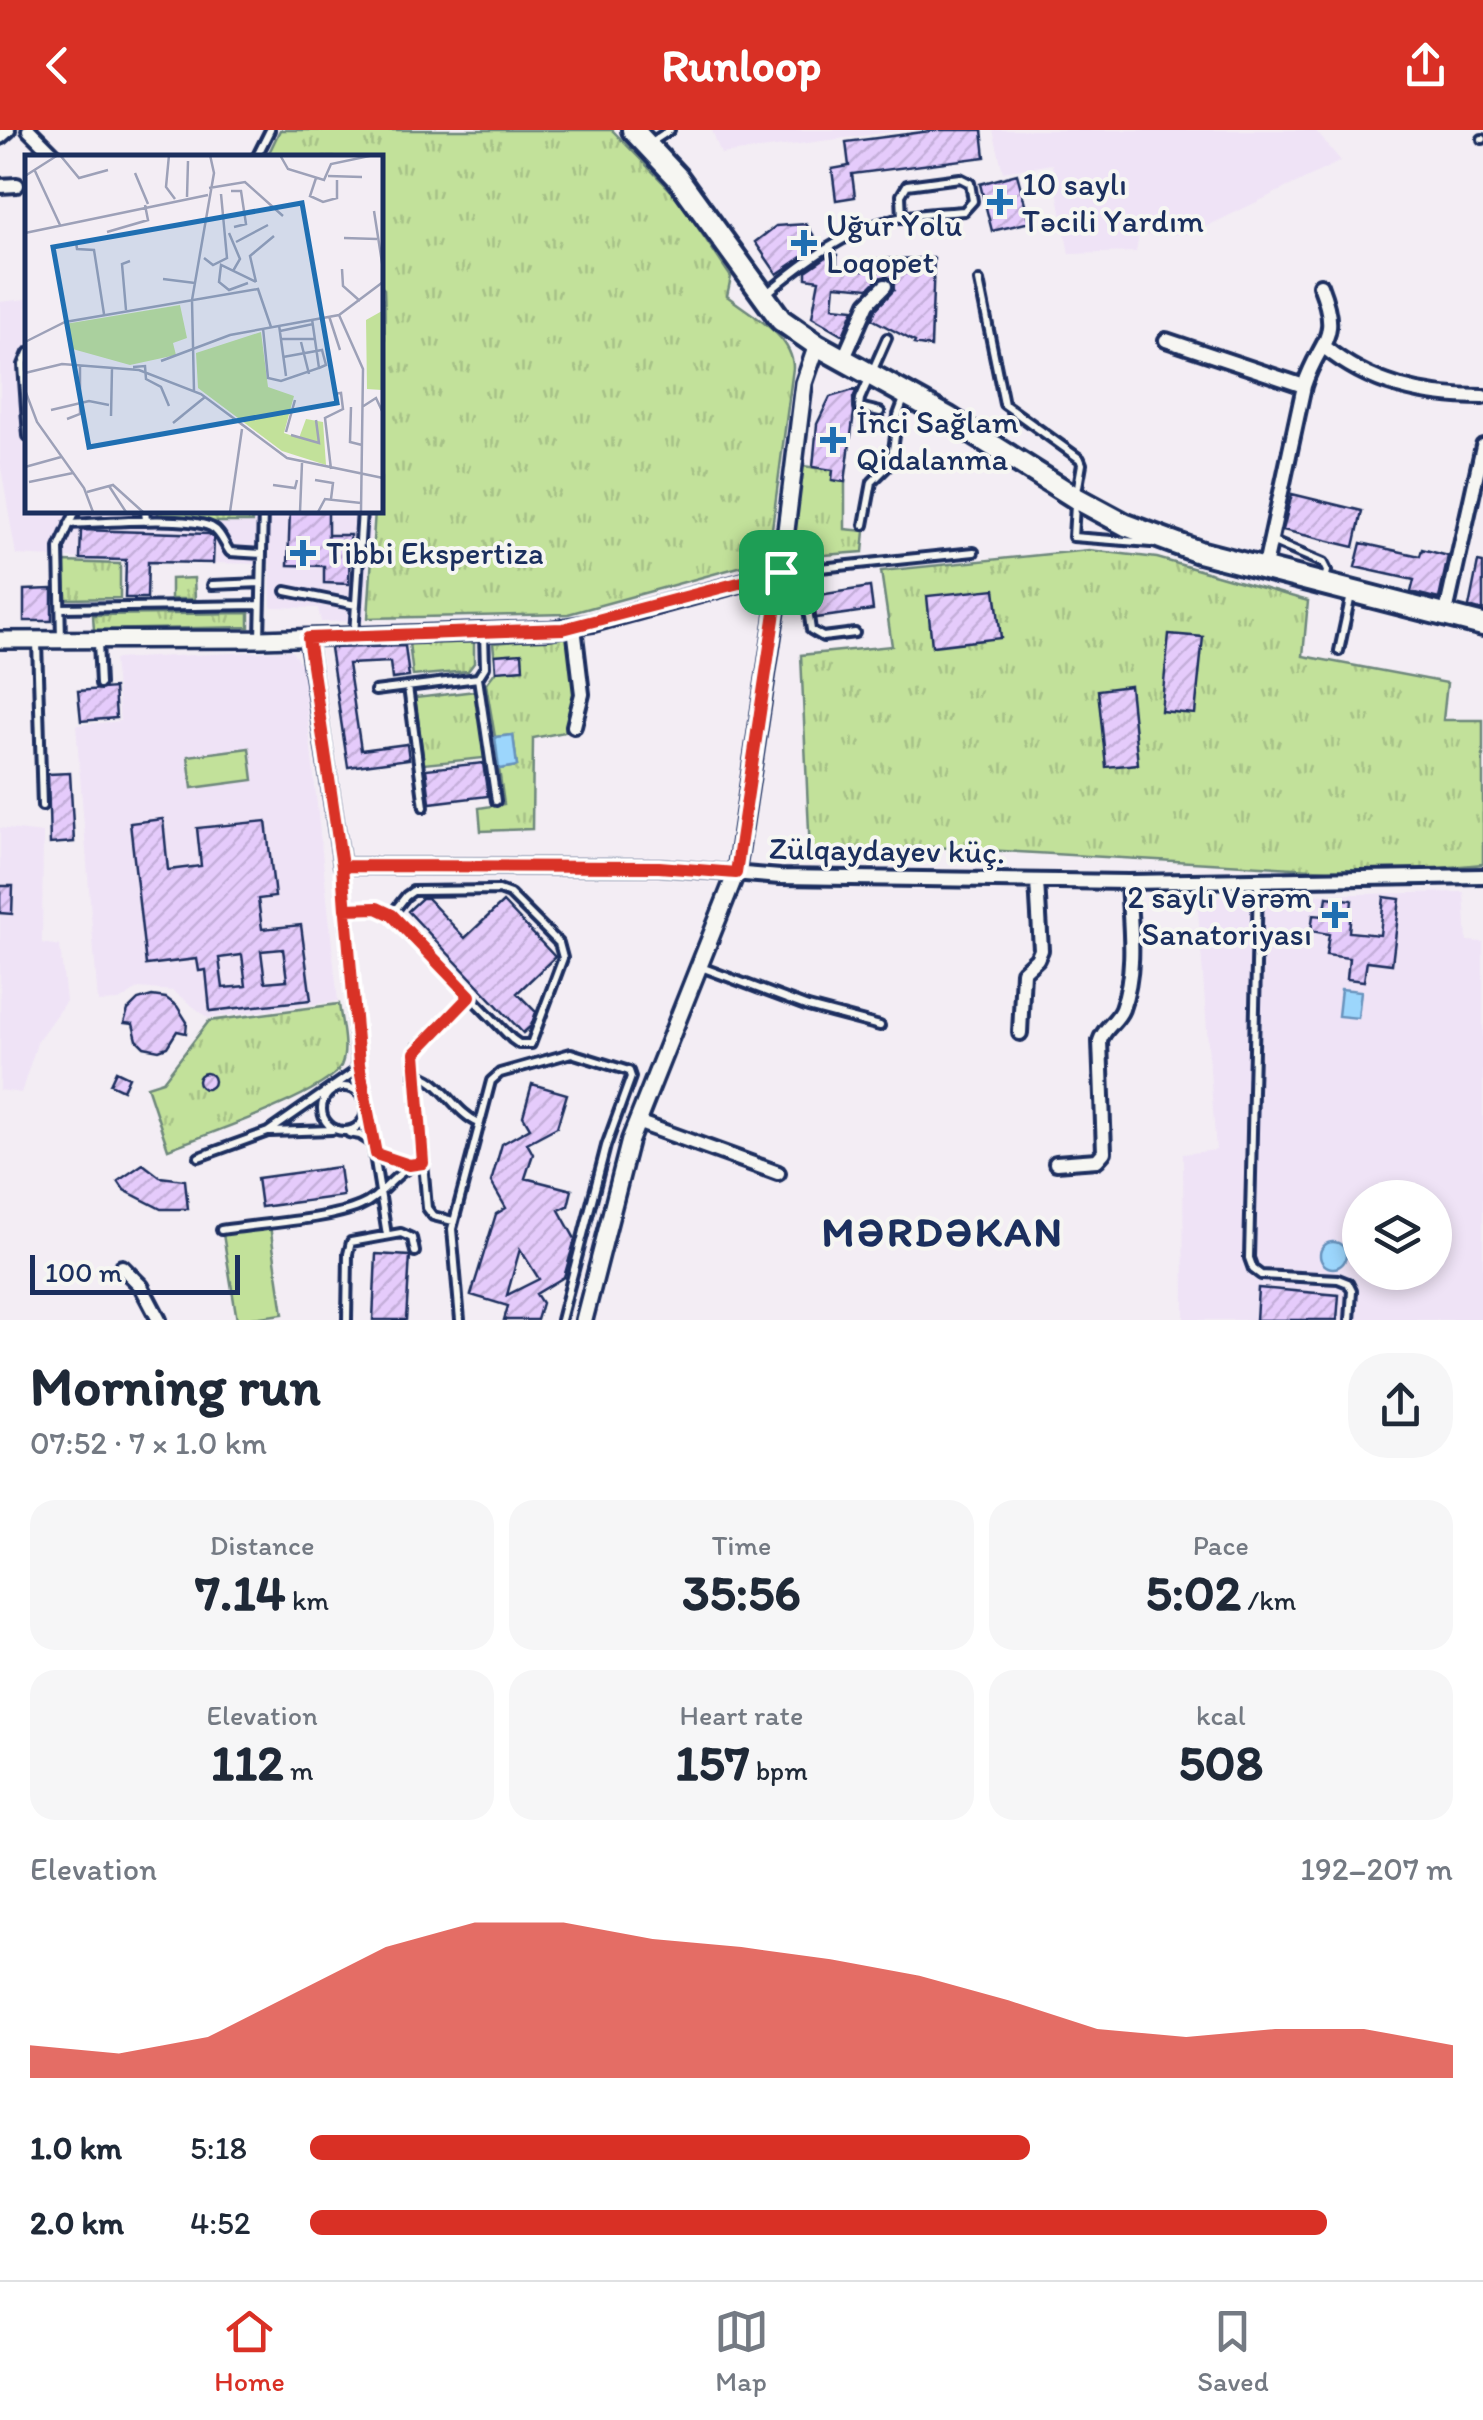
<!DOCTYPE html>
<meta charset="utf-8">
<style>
:root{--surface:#fff;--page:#f6f6f7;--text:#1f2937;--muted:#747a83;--line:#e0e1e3;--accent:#d93025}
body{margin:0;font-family:Itim,sans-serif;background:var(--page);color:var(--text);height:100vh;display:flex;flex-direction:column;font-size:38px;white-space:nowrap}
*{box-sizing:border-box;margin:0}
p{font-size:32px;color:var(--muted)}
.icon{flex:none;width:55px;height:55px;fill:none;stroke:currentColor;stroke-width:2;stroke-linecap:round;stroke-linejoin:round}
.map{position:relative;height:1190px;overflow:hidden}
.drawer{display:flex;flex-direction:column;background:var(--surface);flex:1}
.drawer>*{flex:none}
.tools{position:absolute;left:1342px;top:1050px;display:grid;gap:20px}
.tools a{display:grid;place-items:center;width:110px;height:110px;border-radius:50%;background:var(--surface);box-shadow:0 5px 15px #0003;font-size:50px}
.scale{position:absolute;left:30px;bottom:25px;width:210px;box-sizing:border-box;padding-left:10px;border:5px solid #1b2f5e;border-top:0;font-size:28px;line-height:35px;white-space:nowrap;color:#1b2f5e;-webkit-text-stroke:8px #f6f6f2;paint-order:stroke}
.pin{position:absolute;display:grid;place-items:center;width:85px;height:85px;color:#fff;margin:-42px;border-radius:20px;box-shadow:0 5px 15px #0006}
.round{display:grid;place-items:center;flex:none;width:105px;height:105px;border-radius:40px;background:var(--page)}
.headline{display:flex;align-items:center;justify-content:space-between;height:170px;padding:0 30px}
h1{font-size:55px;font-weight:700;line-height:75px}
.figures{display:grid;grid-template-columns:repeat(3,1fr);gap:15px;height:170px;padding:10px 30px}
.figures div{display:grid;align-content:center;border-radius:25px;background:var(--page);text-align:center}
.figures b{font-size:50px;font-weight:700}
.figures small{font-size:28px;font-weight:400}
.figures p{font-size:28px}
.chart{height:280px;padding:20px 30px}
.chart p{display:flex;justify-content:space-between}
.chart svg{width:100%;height:180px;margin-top:10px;fill:var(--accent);opacity:.7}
ul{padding:0 30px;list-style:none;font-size:32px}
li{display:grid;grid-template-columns:160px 120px 1fr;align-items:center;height:75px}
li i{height:25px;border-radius:12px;background:var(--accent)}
header{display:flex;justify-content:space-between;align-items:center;height:130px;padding:0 30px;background:var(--accent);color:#fff;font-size:45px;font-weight:700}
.dock{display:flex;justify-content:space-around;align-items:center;height:140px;border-top:2px solid var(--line);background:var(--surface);font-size:28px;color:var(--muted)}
.dock a{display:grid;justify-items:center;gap:5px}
.dock .active{color:var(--accent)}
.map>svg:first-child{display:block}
.built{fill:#efe3f6;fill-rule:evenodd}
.grass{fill:url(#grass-tufts);stroke:#6e887c;stroke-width:2.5}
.garden{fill:#c2e19a;stroke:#6e887c;stroke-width:2.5}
.water{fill:#9cd6fc;stroke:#6893bd;stroke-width:2.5}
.building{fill:url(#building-hatch);stroke:#1b2f5e;stroke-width:2.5;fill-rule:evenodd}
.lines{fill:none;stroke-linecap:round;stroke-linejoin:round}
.service-casing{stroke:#1b2f5e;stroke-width:14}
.minor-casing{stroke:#1b2f5e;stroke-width:20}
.tertiary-casing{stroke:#1b2f5e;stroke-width:22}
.primary-casing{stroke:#1b2f5e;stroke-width:28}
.service{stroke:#f6f6f2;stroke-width:6}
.minor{stroke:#f6f6f2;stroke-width:12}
.tertiary{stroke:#f6f6f2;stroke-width:15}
.primary{stroke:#f6f6f2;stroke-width:20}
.route-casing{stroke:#fff;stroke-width:20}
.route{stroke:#d93025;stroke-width:12}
.poi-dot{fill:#1f6fb2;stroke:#f6f6f2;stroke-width:4}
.labels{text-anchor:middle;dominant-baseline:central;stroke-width:8;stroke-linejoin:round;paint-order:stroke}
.poi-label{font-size:32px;fill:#1b2f5e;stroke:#f6f6f2;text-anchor:start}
.street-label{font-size:32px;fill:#1b2f5e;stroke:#f6f6f2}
.district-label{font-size:42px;font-weight:bold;letter-spacing:2.5px;fill:#1b2f5e;stroke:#f6f6f2}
.inset-road{fill:none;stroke:#9da1b8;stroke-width:2.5}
.view{fill:#1f6fb2;fill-opacity:0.15;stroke:#1f6fb2;stroke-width:5}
.inset-edge{fill:none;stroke:#1b2f5e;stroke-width:5}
</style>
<header><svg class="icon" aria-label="back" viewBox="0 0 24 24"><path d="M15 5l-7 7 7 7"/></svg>Runloop<svg class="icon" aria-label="share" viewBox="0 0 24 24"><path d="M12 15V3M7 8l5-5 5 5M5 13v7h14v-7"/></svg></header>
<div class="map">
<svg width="1483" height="1190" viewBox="0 0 1483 1190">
<defs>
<pattern id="grass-tufts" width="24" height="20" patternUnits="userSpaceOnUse" patternTransform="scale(2.5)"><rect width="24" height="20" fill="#c2e19a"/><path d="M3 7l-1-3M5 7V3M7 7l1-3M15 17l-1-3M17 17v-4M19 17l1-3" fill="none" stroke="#a6c187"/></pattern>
<pattern id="building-hatch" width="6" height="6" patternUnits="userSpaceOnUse" patternTransform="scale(2.5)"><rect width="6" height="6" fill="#e5cbfb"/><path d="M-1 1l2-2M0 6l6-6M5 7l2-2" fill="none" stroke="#c4afda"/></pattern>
</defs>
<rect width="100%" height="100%" fill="#f3edf4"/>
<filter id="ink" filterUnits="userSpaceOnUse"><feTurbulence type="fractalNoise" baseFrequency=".01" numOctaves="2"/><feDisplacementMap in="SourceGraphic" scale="20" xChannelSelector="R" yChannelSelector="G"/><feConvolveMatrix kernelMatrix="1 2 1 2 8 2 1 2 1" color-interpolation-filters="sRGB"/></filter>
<g filter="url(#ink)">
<path class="built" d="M 712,0 L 907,0 L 721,24 Z
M 993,0 L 1315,0 L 1341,31 L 1191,104 L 1139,105 L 1136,122 L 1069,124 L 1052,34 L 1003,42 Z
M 27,169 L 28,380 L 372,380 L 365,491 L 321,492 L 318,478 L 271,477 L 270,434 L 149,432 L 147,468 L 125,468 L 125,431 L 16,425 L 0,332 L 0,172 Z
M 291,520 L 302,535 L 338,871 L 208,888 L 173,861 L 139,858 L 119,871 L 98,872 L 76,595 L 120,591 L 114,529 Z
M 0,698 L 43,703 L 42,813 L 60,816 L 66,871 L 38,910 L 21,963 L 0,960 Z
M 1464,762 L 1467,811 L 1483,812 L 1483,1190 L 1184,1190 L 1183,1024 L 1216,1020 L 1197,767 ZM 1360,1068 L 1435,1068 L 1435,1142 L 1360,1142 Z"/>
<path class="grass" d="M 280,0 L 612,0 L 678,68 L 731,147 L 727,166 C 751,185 793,205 793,238 L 768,429 L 568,484 L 368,488 L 375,380 L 380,380 C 380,306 387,233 384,159 L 380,156 L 380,28 L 267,27 Z
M 803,336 L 833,340 L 832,350 L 845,352 L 845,399 L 865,401 L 863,422 L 798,427 L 792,419 Z
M 158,380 L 252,380 L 252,392 L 158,392 Z
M 1089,420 L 1157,428 L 1308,471 L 1303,526 L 1447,553 L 1443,590 L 1483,590 L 1483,734 L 1417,740 L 1329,740 L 933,717 L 810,723 L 801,525 L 892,516 L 881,441 Z
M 64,432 L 120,434 L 120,468 L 66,469 Z
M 194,448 L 195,469 L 171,469 L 171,449 Z
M 249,483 L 249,497 L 94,500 L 93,485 Z
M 568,507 L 575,559 L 565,602 L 533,608 L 532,699 L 481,701 L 479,678 L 504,674 L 499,639 L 517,636 L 513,605 L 495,607 L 486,554 L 496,541 L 493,513 Z
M 474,511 L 474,533 L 468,541 L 413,546 L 409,513 Z
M 476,561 L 484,628 L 424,634 L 415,568 Z
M 339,874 C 341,892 349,919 341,936 C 328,963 200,1007 168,1019 L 147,956 L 163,951 L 209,891 Z"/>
<path class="garden" d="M 249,618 L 253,650 L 192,658 L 188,626 Z
M 270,1096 L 283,1184 L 237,1190 L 223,1104 Z"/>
<path class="water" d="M 513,605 L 517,636 L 499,639 L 495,607 Z
M 1341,859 L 1361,861 L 1358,888 L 1338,886 Z
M1320 1125a13 13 0 1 1 26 0a13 13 0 1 1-26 0Z"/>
<path class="building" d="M 938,0 L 982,0 L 985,27 L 852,44 L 855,67 L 836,70 L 832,39 L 849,36 L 846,12 Z
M 1017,44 L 1030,92 L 992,101 L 980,54 Z
M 806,94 L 820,115 L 777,144 L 755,112 L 776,96 Z
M 837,125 L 837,139 L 878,142 L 878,129 L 934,128 L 931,217 L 914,214 L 915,212 L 872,189 L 876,179 L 894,160 L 893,150 L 887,146 L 879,148 L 869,158 L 835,155 L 833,177 L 854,179 L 843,205 L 812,187 L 819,150 L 806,148 L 806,141 L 828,126 Z
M 857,259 L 853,268 L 854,282 L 845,352 L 832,350 L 833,340 L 813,337 L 817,294 L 830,267 Z
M 1292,364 L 1362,381 L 1354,417 L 1283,400 Z
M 290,380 L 328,380 L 328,405 L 350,405 L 349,454 L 324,453 L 324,436 L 288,435 Z
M 81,400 L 209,404 L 214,408 L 213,433 L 148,432 L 147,468 L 125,468 L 126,430 L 80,429 Z
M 1361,413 L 1420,426 L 1422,419 L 1448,426 L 1439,469 L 1411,462 L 1414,450 L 1355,437 Z
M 1478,432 L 1483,433 L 1483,481 L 1469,477 Z
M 870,457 L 873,480 L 816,488 L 813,466 Z
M 52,459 L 52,491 L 24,491 L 24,460 Z
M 995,459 L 1001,508 L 932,516 L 927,466 Z
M 1169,504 L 1203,507 L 1195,584 L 1161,581 Z
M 405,516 L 409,547 L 392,549 L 390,532 L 348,534 L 361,620 L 407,614 L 409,629 L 348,637 L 330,518 Z
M 522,523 L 523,539 L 496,541 L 495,525 Z
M 1130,556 L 1138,634 L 1106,637 L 1098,560 Z
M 114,558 L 116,588 L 81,591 L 78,561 Z
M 483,633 L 488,666 L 430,673 L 426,639 Z
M 70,643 L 74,712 L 50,714 L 48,644 Z
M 163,689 L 168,740 L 201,736 L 197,698 L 266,691 L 275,767 L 258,769 L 262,799 L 301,795 L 311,870 L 210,881 L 206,840 L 199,841 L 197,829 L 146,835 L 130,693 ZM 283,819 L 287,850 L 265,852 L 261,821 ZM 242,825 L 246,856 L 223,858 L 219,828 Z
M 0,756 L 13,756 L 12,784 L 0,783 Z
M 1327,767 L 1352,770 L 1349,802 L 1380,805 L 1384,767 L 1400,769 L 1392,834 L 1367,831 L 1364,851 L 1347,849 L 1349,828 L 1326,825 L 1329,804 L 1311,801 L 1313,785 L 1324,786 Z
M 422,768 L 427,768 L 465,808 L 503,772 L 555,827 L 517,863 L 536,882 L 531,896 L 523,903 L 408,781 Z
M 152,866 L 166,868 L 177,876 L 187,892 L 186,903 L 177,901 L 167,917 L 159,920 L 144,917 L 137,910 L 133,894 L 124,893 L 128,880 L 138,870 Z
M 116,941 L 129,947 L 123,960 L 110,954 Z
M198 951a8 8 0 1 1 16 0a8 8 0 1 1-16 0Z
M 532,954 L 567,964 L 557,997 L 527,1013 L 533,1024 L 525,1048 L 572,1060 L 568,1076 L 559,1080 L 575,1109 L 564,1147 L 536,1164 L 542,1173 L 537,1190 L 504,1190 L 508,1176 L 471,1165 L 496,1084 L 506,1078 L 491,1052 L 502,1014 L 530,998 L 523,986 ZM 520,1119 L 539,1149 L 507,1165 Z
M 143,1034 L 160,1047 L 185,1050 L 188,1079 L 161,1079 L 124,1060 L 118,1051 Z
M 339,1037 L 343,1066 L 261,1077 L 257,1048 Z
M 376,1124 L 410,1126 L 406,1190 L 373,1190 Z
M 1258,1158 L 1339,1165 L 1337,1190 L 1256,1190 Z"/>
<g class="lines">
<g class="service-casing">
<path id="service" d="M 1482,9 L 1483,9
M 650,13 L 670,0
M 256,28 L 270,0
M 979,151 L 1004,274 L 1080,329 L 1082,334 L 1077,362
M 766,164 C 804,132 844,102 894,89 C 916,83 942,83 964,81 L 973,71 L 970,53 L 960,48 L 907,55 L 901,65 L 902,88
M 28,223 L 23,235 L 28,306
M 880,282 L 859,277 L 860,269 L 887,208
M 1075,375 L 1073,407 L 1151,413
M 145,380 L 146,391
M 69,394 C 100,393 185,385 211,397 C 221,402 224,414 230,422 L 262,424
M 864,395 L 872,352 L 889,335 L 892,327 L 898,285 L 904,269
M 1271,411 L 1323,433 L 1327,441 L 1325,450
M 802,439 L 811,500 L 823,507 L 855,503
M 782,442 L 974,422
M 212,455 L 261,453
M 286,461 L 356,475
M 61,478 L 260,475
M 354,505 L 362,380
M 260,508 L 263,380
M 61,510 L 59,418 L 76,380
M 37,512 L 42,676
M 98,512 L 100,554
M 1339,521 L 1351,465
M 478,548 L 496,671
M 408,557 L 424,677
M 375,561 L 478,548 L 485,537 L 484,504
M 1258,752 L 1249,1128 L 1253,1139 L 1261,1145 L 1338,1149 L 1348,1153 L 1352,1161 L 1350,1190
M 345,779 L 377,778 L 391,785 L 512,909 L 519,914 L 531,914 L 563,828 L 559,813 L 510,764 L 499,760 L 413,761 L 406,766 L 391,785
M 701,837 L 808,877 L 880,896
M 360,938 L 387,1105
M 414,944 C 442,948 453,982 479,993
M322 979a22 22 0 1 1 44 0a22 22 0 1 1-44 0Z
M 270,1002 L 332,1000
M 349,1003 L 360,1005 L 374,1014
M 375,1024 L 409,1035
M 199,1027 L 268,1002 L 357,940 L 342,736
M 453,1091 L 433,1086 L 427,1078 L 414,930 L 418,917 L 470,866
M 221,1100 C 258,1094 328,1090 360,1076 C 385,1066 396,1037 423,1033
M 347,1190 L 348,1124 L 351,1112 L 401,1103 L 412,1108 L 415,1122
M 460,1190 L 452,1099 L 491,951 L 500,943 L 571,923 L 629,941 L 631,947 L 606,1016 L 561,1190"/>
</g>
<g class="minor-casing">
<path id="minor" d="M 29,0 L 57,28
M 0,7 L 8,0
M 0,56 L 17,55
M 1166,210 L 1304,256
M 1324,217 C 1370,255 1424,267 1483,267
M 844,228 L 868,173 L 885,156
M 1264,441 L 1304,256 C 1320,207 1342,212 1320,155
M 1445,487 L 1483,316
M 307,507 L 342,736 L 659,737 L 780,747 L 1128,752 L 1483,746
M 574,596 L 582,564 L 574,497
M 1020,903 L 1023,842 L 1037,829 L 1041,820 L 1037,751
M 637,992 L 778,1043
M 1056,1033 L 1097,1030 L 1104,1022 L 1100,911 C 1104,897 1117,892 1122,879 C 1137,839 1130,794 1128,752
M 122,1137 L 141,1156 L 159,1190"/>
</g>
<g class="tertiary-casing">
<path id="tertiary" d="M 0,510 L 260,509 L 549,500 L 594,493 L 781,442
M 584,1190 L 630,1010 L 736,743 L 778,466 L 804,253 L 817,215"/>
</g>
<g class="primary-casing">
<path id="primary" d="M 633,0 L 678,48 L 781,190 L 817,215 L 949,288 L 1076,368 L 1126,395 L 1199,422 L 1483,495"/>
</g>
<use href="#service" class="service"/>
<use href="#minor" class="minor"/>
<use href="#tertiary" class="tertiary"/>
<use href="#primary" class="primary"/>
</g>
</g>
<g class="lines" filter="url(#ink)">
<g class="route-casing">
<path id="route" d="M 781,442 L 563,499 L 308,508 L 342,736 L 359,934 L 376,1024 L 409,1035 L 423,1033 L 415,923 L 470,866 L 392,785 L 377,778 L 345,779 L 342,736 L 659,737 L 736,743 L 781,442"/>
</g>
<use href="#route" class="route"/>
</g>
<g class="poi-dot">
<path d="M995 57h10v10h10v10h-10v10h-10v-10h-10v-10h10z"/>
<path d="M799 98h10v10h10v10h-10v10h-10v-10h-10v-10h10z"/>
<path d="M828 295h10v10h10v10h-10v10h-10v-10h-10v-10h10z"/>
<path d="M298 408h10v10h10v10h-10v10h-10v-10h-10v-10h10z"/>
<path d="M1330 770h10v10h10v10h-10v10h-10v-10h-10v-10h10z"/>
</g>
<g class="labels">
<g class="poi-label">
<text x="1022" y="54">10 saylı<tspan x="1022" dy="37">Təcili Yardım</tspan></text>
<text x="826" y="95">Uğur Yolu<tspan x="826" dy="37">Loqopet</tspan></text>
<text x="856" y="292">İnci Sağlam<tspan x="856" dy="37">Qidalanma</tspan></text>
<text x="326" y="423">Tibbi Ekspertiza</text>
<text x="1312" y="767" text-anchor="end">2 saylı Vərəm<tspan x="1312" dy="37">Sanatoriyası</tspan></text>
</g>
<g class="street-label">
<text transform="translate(887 720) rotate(1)">Zülqaydayev küç.</text>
</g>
<g class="district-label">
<text x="943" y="1101">MƏRDƏKAN</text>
</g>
</g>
<g transform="translate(25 25)">
<rect width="358" height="358" fill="#f3edf4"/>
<path d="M 155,150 L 162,183 L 148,188 L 151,200 L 105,210 L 44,193 L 40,169 ZM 357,156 L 357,235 L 342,234 L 341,165 ZM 236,177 L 243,232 L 269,241 L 259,278 L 274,283 L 281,264 L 298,267 L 301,310 L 257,296 L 173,233 L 171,198 Z" fill="#c2e19a"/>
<path class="inset-road" d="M 35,0 L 54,23 L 83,15M 144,0 L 141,32 L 150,44M 255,0 L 263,14 L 299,25 L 306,9 L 349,0M 10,16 L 35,70M 110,18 L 123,49M 0,21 L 33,0M 303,21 L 337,22M 291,23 L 285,41 L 298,47 L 312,43 L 312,25M 184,33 L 220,27 L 258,61M 206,36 L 216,36 L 221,69 L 209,72M 162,42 L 163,6M 349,56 L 358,114M 82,77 L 123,65 L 120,50M 0,78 L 183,40M 204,78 L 215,104 L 208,116M 319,83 L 352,84M 51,87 L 52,94 L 69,95 L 79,159M 211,87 L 243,70M 179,103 L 188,110 L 202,103 L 196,39M 317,114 L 318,131 L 335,146M 138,124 L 170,128M 231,127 L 225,101 L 249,81M 223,128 L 204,135 L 194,127 L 196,110 L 231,127M 101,155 L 97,109 L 105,106M 314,160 L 338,214 L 336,357M 304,161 L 315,195M 254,170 L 261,221M 238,173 L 243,223 L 256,226 L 294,213 L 287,164M 255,176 L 288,169M 256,184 L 289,184M 0,187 L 40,167 L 233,134 L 246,172M 276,187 L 284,219M 258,202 L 297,195 L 301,210 L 294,213M 136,206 L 205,180 L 314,160 L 358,127M 108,212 L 120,211 L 121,224 L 136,232 L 144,251M 0,218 L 37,209 L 114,215 L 176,239 L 262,303 L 358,323M 0,235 L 12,267 L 59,333 L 68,357M 169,236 L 167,145 L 189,18 L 185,0M 326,252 L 325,287 L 337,290M 337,252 L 351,243 L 358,258M 26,255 L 64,246 L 84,250M 158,260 L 148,268 L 180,242M 86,261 L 87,213M 42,264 L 55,259 L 55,210M 261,277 L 270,245M 266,280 L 294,288 L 291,265M 0,312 L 36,302M 306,314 L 300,263 L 318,254 L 316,238 L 308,239M 290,325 L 308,328 L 306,344M 4,327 L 48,318M 248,330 L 270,333 L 272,325M 84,331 L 101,357M 62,337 L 88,330 L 118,357M 205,357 L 217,274M 275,357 L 277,308M 293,357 L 300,344 L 336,348"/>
<path class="view" d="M 277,48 L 312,248 L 64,292 L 28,92 Z"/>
<rect width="358" height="358" class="inset-edge"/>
</g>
</svg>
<div class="tools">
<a><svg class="icon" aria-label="layers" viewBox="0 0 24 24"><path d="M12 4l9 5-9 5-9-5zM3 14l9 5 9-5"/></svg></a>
</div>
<div class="scale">100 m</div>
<div class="pin" style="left:781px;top:442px;background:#1e9e55"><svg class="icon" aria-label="arrive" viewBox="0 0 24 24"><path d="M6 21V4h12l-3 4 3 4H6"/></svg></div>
</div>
<section class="drawer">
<div class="headline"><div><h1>Morning run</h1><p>07:52 · 7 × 1.0 km</p></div><a class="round"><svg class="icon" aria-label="share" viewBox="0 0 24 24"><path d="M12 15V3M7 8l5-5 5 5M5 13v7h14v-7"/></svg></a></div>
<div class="figures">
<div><p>Distance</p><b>7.14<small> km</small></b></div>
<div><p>Time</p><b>35:56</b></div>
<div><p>Pace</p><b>5:02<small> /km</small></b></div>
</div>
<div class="figures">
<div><p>Elevation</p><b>112<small> m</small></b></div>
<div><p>Heart rate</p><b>157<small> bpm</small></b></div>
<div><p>kcal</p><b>508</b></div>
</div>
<div class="chart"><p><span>Elevation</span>192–207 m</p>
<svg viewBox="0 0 160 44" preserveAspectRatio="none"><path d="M0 44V36L10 38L20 34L30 23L40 12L50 6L60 6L70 10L80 12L90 15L100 19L110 25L120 32L130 34L140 32L150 32L160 36V44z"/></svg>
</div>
<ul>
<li><b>1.0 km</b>5:18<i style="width:63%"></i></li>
<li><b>2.0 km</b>4:52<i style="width:89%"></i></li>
</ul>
</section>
<nav class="dock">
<a class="active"><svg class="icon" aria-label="home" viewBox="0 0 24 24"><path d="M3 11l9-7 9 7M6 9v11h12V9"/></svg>Home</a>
<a><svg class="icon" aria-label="map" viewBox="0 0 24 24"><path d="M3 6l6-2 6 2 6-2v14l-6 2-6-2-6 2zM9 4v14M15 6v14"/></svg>Map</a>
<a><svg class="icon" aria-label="saved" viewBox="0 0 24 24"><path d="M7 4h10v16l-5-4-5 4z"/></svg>Saved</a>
</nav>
